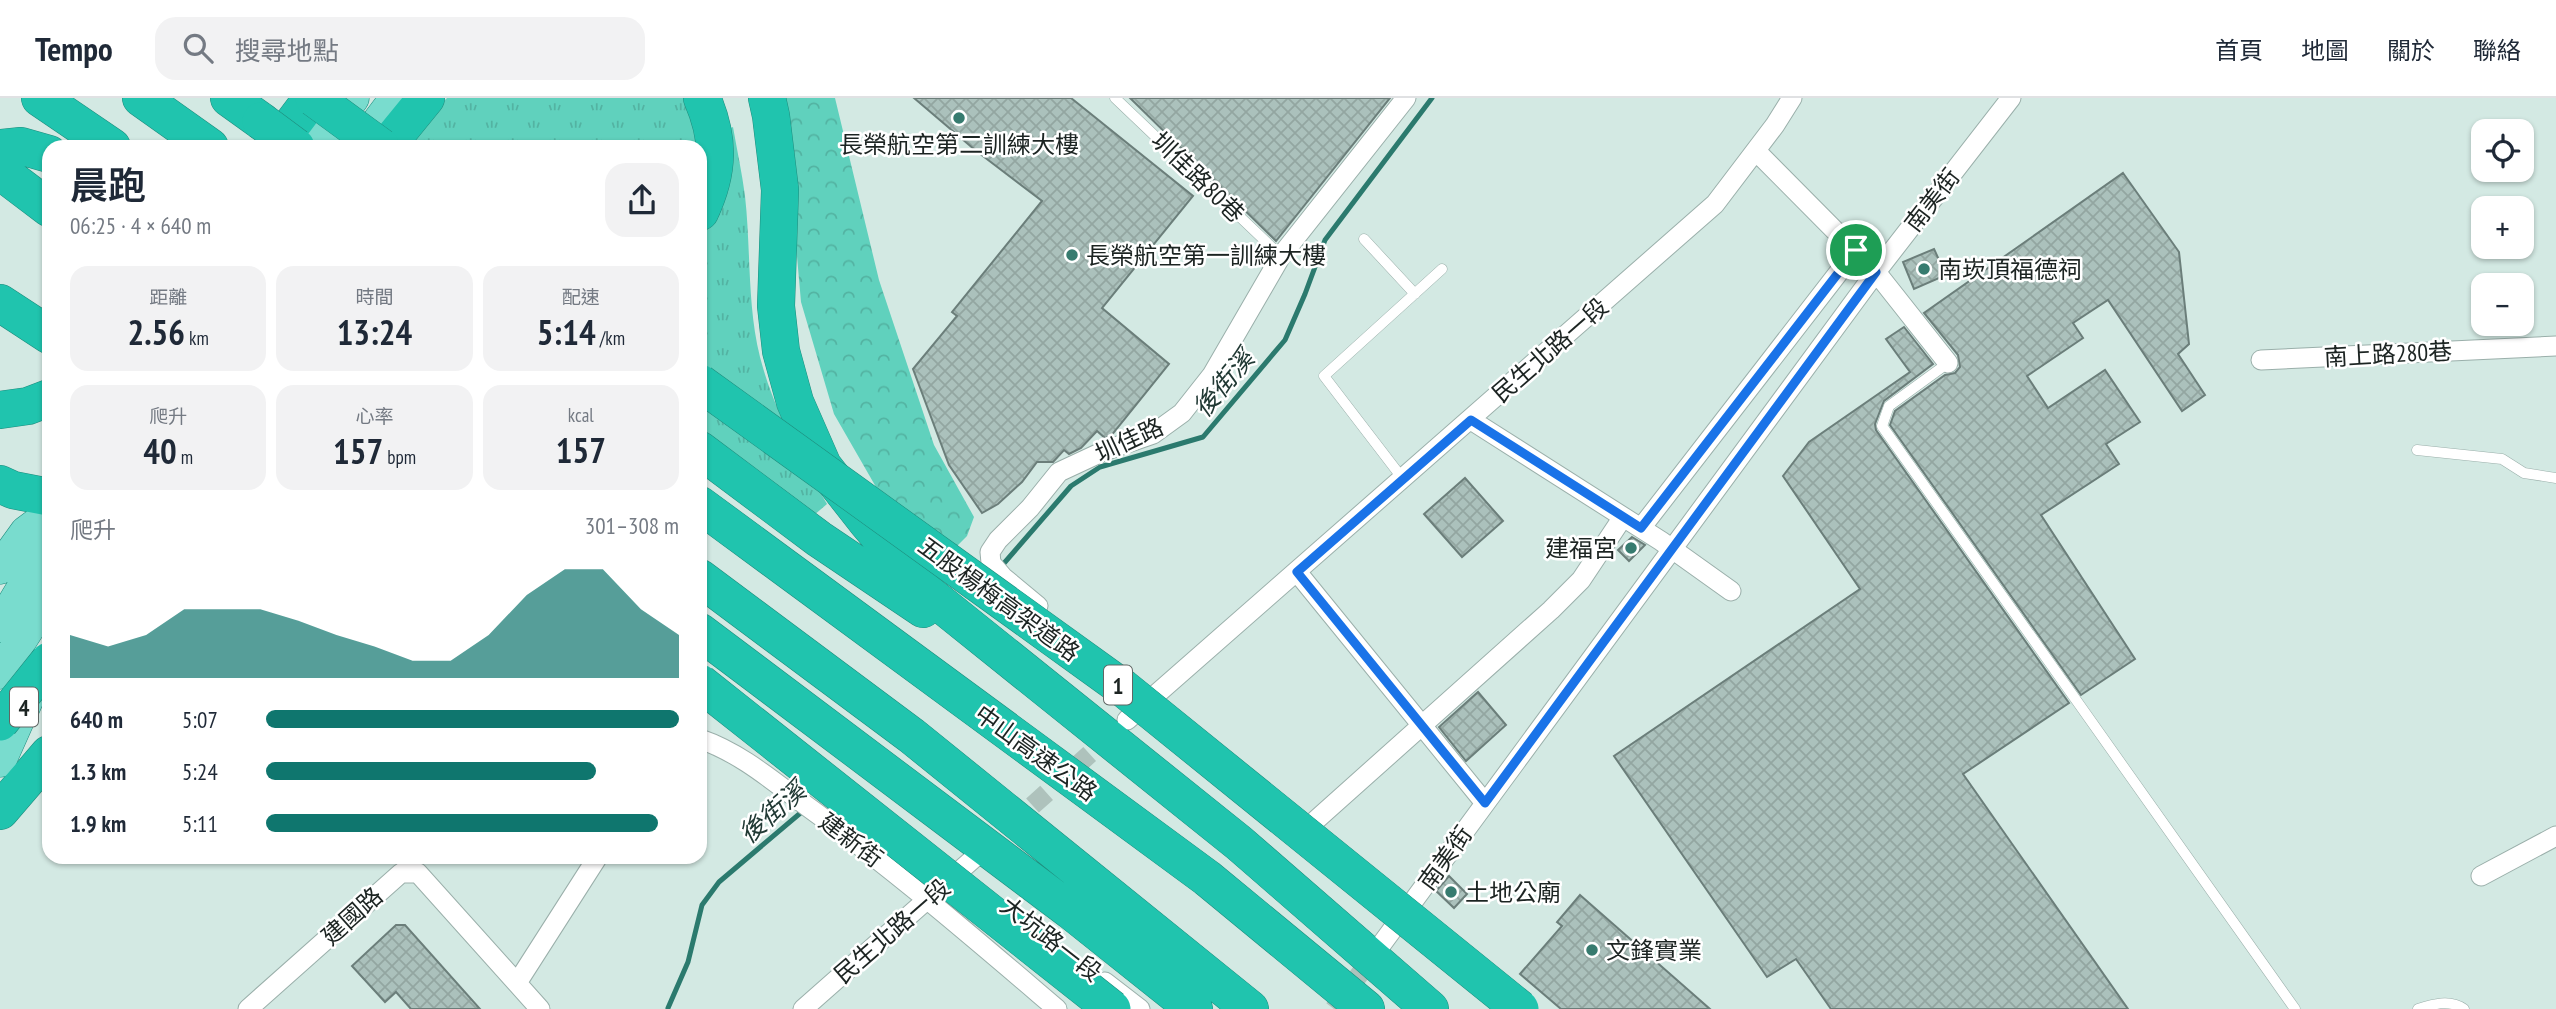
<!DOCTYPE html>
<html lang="zh-TW">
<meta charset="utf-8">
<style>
:root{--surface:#fff;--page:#f2f2f3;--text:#1f2937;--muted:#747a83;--line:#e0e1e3;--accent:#0f766e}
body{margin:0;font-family:"PT Sans Narrow","Noto Sans TC",sans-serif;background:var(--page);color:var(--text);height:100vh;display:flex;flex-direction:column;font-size:26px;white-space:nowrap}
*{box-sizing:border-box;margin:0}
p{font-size:23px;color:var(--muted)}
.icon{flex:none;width:38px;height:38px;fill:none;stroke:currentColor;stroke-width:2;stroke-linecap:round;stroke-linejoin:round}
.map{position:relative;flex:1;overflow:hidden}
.panel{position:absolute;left:42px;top:42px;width:665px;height:724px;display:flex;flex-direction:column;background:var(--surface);border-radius:21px;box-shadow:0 2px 5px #0004}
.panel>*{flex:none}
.fabs{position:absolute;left:2471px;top:21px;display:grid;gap:14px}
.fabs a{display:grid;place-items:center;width:63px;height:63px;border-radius:14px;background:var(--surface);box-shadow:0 2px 5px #0004;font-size:35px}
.pin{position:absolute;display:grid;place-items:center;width:60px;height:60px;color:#fff;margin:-30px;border:4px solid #fff;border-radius:50%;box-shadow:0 2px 7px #0007}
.round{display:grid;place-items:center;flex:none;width:74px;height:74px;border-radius:21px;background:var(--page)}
.head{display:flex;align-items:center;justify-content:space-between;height:119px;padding:0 28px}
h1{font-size:38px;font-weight:600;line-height:52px}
.metrics{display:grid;grid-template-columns:repeat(3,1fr);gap:10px;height:119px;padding:7px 28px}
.metrics div{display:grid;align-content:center;border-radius:18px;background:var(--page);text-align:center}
.metrics b{font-size:35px;font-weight:600}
.metrics small{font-size:19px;font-weight:400}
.metrics p{font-size:19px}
.chart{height:196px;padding:14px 28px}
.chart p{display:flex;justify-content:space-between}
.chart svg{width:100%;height:126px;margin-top:7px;fill:var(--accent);opacity:.7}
ul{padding:0 28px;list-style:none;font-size:23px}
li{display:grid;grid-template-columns:112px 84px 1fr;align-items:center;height:52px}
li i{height:18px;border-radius:9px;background:var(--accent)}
header{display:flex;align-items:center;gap:42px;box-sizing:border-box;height:98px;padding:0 35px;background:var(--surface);border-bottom:2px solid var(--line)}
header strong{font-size:33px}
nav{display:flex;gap:38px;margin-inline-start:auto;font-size:24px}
.search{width:490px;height:63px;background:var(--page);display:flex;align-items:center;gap:18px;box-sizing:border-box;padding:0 24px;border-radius:21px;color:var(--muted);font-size:26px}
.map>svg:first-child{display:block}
.grass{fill:url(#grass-tufts)}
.forest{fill:url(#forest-crowns)}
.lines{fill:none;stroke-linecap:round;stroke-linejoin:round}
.stream{stroke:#2b7a6e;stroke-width:5}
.building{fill:url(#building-cross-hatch);stroke:#6b7e7a;stroke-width:2}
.minor-tunnel{stroke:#aec2bc;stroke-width:19;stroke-dasharray:19 10;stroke-linecap:butt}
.service-casing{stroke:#9aafaa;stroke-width:11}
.minor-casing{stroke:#9aafaa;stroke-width:21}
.primary-casing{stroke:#1f8c7d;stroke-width:33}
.motorway-casing{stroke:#1f8c7d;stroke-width:38}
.service{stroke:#fff;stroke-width:10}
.minor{stroke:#fff;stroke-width:19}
.primary{stroke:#79dcce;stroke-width:32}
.motorway{stroke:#20c4ae;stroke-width:37}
.motorway-bridge-casing{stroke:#1f8c7d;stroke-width:38;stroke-linecap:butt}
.motorway-bridge{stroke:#20c4ae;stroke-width:37}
.route-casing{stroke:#fff;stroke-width:14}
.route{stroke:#1a73e8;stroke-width:9}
.poi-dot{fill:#377b6f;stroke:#fff;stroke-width:2.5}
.labels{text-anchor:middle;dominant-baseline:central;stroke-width:5;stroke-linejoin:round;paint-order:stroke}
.shield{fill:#fff;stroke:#606664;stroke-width:2}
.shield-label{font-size:23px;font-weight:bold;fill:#1c2422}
.poi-label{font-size:24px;fill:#1c2422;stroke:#fff;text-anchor:start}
.street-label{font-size:24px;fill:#1c2422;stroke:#fff}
.water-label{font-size:26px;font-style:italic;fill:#213934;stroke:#fff}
</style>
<header>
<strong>Tempo</strong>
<div class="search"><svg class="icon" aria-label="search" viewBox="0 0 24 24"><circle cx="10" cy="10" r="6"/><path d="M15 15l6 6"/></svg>搜尋地點</div>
<nav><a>首頁</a><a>地圖</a><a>關於</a><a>聯絡</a></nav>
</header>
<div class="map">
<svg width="2556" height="911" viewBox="0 0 2556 911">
<defs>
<pattern id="grass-tufts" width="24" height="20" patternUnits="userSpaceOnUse" patternTransform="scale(1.75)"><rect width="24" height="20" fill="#60d1bd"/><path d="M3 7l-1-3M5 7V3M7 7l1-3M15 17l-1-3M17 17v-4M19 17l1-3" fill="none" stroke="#53b3a2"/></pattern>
<pattern id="forest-crowns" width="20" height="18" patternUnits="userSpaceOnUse" patternTransform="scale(1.75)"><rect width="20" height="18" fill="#60d1bd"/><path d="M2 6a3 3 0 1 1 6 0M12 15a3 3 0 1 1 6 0" fill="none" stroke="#53b3a2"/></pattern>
<pattern id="building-cross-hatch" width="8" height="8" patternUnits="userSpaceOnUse" patternTransform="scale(1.75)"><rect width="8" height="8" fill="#abc1bc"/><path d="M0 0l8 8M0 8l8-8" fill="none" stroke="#93a6a1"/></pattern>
</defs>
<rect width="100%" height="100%" fill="#d3e9e3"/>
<path class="grass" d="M 447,0 L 689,0 L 700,49 L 397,49 Z
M 733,29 C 737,52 742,75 745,98 C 751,151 747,207 760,259 C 773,310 801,361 827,406 L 813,418 L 700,335 L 700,136 L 713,118 L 725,32 Z"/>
<path class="forest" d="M 778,0 L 835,0 L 879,182 L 934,347 L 974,419 L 967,438 L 957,448 L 880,396 L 834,316 L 801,204 L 786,33 Z"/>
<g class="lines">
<path class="stream" d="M 999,471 L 1071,388 L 1100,369 L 1203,339 L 1285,242 L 1305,196 L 1325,142 L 1432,0
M 668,910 L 688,864 L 702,807 L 719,784 L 804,712"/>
</g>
<path class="building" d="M 914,0 L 1071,0 L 1193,98 L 1102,210 L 1169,266 L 1111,338 L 1105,340 L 1097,333 L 1081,350 L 1069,356 L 1064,352 L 1053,364 L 1037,364 L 1022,384 L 998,406 L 982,415 L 949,367 L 913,271 L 957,218 L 952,214 L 1042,103 L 975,52 Z
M 1130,0 L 1390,0 L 1276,143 Z
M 2123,75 L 2179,154 L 2189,246 L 2178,256 L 2205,297 L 2182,313 L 2108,202 L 2073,225 L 2083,240 L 2027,278 L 2048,310 L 2105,272 L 2140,324 L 2106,346 L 2119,366 L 2041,417 L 2135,561 L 2081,597 L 1890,327 L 1895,313 L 1945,277 L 1955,275 L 1960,269 L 1958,257 L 1924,215 Z
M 1934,151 L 1946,177 L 1914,191 L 1903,164 Z
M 1904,229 L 1933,266 L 1884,303 L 1875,326 L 1876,332 L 2069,605 L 1963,676 L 2128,911 L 1831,911 L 1796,861 L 1767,879 L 1614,658 L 1860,491 L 1783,378 L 1809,344 L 1910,274 L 1886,241 Z
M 1465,380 L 1503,423 L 1462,459 L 1424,416 Z
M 1632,439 L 1645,447 L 1629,463 L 1618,452 Z
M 1478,594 L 1506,627 L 1466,663 L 1439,629 Z
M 1449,778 L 1467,796 L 1454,810 L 1436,793 Z
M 1580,797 L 1710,911 L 1561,911 L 1520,876 L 1562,828 L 1557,824 Z
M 396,827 L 405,827 L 480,911 L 411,911 L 396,894 L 385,904 L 352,868 Z"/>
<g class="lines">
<path class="minor-tunnel" d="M 1011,727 L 1114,634
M 1334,911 L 1376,854"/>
<g class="service-casing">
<path id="service" d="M 1115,0 L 1281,158
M 1364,141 L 1415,196
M 1948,265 L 1889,308 L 1882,328 L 2295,911
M 2417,352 L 2502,361 L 2524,375 L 2556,380
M 1403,381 L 1324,278 L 1442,171
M 2418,911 C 2433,906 2450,901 2464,911"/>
</g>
<g class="minor-casing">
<path id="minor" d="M 1756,53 L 1876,174 L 1948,265
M 2261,262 L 2556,248
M 1471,322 L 1661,443 L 1731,493
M 1641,430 L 1856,152
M 1297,474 L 1485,705
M 1038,508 L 1003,479 L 991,465 L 990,454 L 998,442 L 1030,410 L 1059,374 L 1104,353 L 1153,336 L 1182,315 L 1212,277 L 1281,158 L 1406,0
M 1127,622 L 1715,106 L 1775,27 L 1792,0
M 700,641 C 741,655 774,684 808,709 C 895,772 976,842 1057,911
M 1316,722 L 1551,512 L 1581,482 L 1623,419
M 2481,778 L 2556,738
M 1381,847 L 1876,174 L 2011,0
M 1105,884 L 1140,911
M 517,885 L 597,760
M 248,911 L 401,775 L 418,775 L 540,911
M 803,911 L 981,754"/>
</g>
<g class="primary-casing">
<path id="primary" d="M 317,49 L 353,0
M 359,49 L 396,0
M 0,470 L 26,434 L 49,417
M 0,528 L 49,446
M 0,575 L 49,498
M 0,663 L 28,600"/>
</g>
<g class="motorway-casing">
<path id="motorway" d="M 40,0 L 112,49
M 141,0 L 210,49
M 229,0 L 261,23
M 767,0 L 771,18 L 780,92 L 776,208 L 781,253 L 795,304 L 823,368 L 867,424 L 926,494 L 1239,745 L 1430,911
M 275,49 L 312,0
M 386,49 L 426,0
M 0,50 L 21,48 L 49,56
M 0,73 L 49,110
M 700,114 C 719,74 720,41 702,0
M 0,205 L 49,237
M 0,312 L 28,308 L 49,300
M 700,352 L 819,441 L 923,511
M 0,386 L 13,392 L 49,399
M 700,407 L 1207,780 L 1366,911
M 700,480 L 912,638 L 1250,911
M 700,534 L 1071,813 L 1194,911
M 0,713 L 49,656"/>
</g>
<use href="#service" class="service"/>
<use href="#minor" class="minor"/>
<use href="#primary" class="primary"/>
<use href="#motorway" class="motorway"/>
<g class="motorway-bridge-casing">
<path id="motorway-bridge" d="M 314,0 L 381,49
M 261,23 L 296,49
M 700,285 L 1123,590 L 1520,911
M 700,585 L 1112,911
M 0,624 L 49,563"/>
</g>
<use href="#motorway-bridge" class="motorway-bridge"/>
</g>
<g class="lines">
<g class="route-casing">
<path id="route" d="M 1856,152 L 1876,174 L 1485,705 L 1297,474 L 1471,322 L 1641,430 Z"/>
</g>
<use href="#route" class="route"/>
</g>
<g class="poi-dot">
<circle cx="959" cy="20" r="7"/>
<circle cx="1072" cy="157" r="7"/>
<circle cx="1924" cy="171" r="7"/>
<circle cx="1631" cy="450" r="7"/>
<circle cx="1451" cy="794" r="7"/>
<circle cx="1592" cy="852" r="7"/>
</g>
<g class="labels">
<g class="shield">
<rect x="1104" y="567.5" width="28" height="39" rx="5"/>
<rect x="10" y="589.5" width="28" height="39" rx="5"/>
</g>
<g class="shield-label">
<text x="1118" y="587">1</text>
<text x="24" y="609">4</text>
</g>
<g class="poi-label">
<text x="959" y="46" text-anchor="middle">長榮航空第二訓練大樓</text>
<text x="1086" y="157">長榮航空第一訓練大樓</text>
<text x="1938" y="171">南崁頂福德祠</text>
<text x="1617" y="450" text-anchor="end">建福宮</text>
<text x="1465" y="794">土地公廟</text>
<text x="1606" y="852">文鋒實業</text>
</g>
<g class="street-label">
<text transform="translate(1198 79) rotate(44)">圳佳路80巷</text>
<text transform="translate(1932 102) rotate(-52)">南美街</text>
<text transform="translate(1550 252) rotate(-41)">民生北路一段</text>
<text transform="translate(2388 256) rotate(-3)">南上路280巷</text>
<text transform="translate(1129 342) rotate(-25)">圳佳路</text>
<text transform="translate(999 501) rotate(36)">五股楊梅高架道路</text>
<text transform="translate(1036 655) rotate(36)">中山高速公路</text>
<text transform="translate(851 742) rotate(37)">建新街</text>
<text transform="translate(1445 760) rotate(-54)">南美街</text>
<text transform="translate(352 818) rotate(-42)">建國路</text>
<text transform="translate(892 833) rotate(-41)">民生北路一段</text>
<text transform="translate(1051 841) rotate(38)">大坑路一段</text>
</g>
<g class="water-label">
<text transform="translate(1223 285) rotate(-50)">後街溪</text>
<text transform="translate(772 714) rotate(-41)">後街溪</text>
</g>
</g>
</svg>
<div class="fabs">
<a><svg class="icon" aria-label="locate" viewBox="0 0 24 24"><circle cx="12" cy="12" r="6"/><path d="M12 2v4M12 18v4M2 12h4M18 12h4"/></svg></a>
<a>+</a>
<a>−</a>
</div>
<div class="pin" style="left:1856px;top:152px;background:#1e9e55"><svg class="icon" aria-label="arrive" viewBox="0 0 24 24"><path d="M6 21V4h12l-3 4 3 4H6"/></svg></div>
<section class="panel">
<div class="head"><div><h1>晨跑</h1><p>06:25 · 4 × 640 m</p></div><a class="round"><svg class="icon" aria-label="share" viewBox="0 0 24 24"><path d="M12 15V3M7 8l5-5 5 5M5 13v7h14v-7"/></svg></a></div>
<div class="metrics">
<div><p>距離</p><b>2.56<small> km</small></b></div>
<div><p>時間</p><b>13:24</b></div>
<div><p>配速</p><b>5:14<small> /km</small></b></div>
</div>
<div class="metrics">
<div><p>爬升</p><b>40<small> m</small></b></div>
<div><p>心率</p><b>157<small> bpm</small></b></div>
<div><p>kcal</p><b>157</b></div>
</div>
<div class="chart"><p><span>爬升</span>301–308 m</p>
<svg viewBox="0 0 160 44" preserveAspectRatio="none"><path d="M0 44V29L10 33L20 29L30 20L40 20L50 20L60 24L70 29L80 33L90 38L100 38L110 29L120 15L130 6L140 6L150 20L160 29V44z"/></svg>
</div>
<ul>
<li><b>640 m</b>5:07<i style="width:100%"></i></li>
<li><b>1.3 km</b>5:24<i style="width:80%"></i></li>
<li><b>1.9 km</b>5:11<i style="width:95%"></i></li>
</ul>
</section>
</div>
